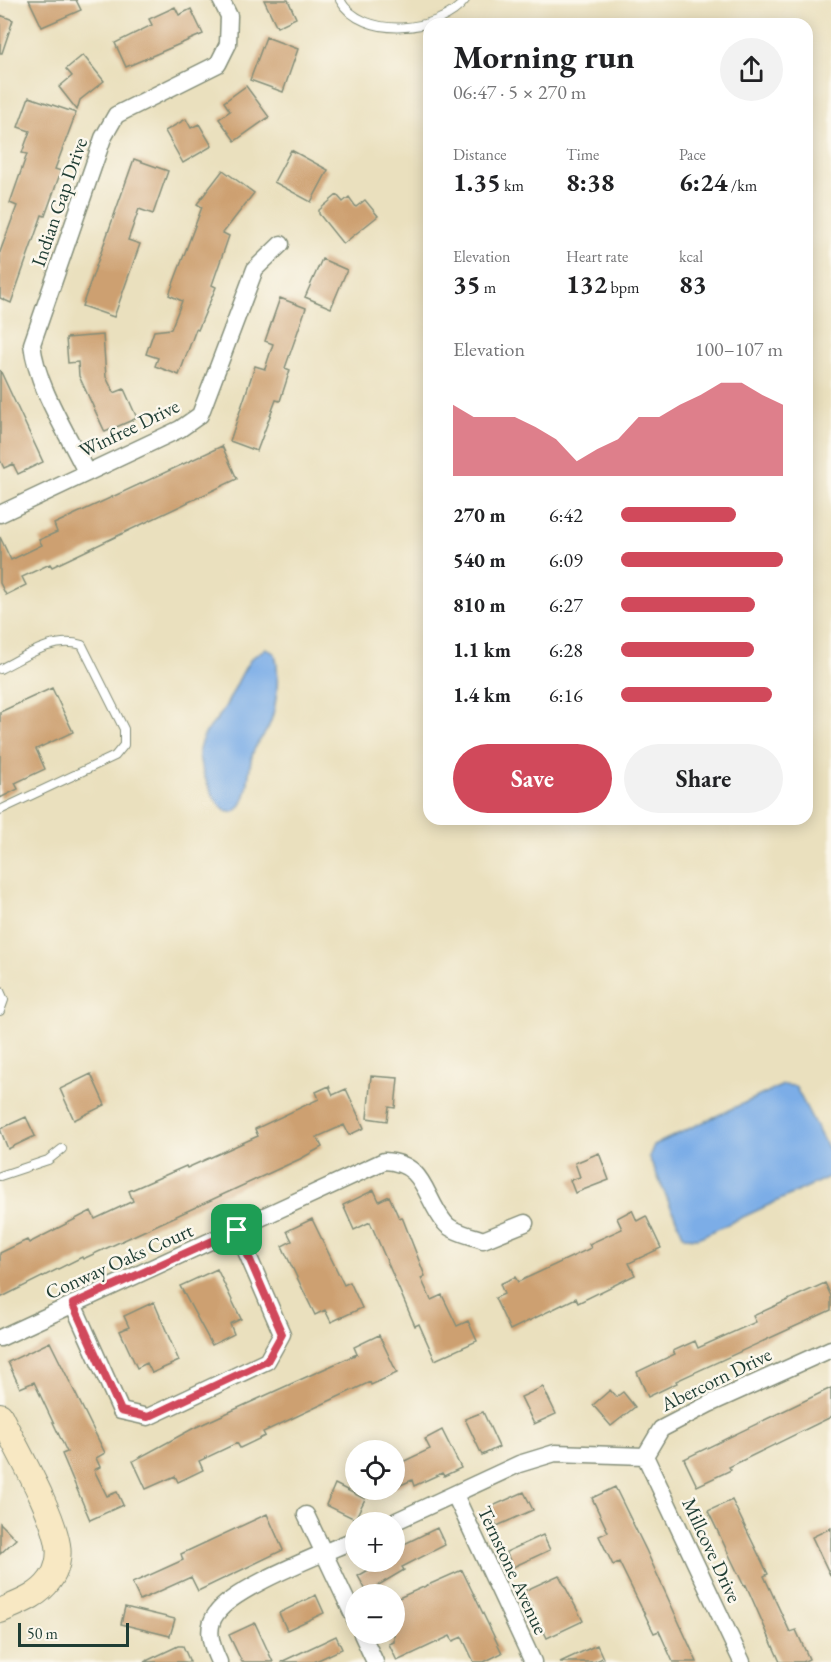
<!DOCTYPE html>
<meta charset="utf-8">
<style>
:root{--surface:#fff;--page:#f2f2f2;--text:#202124;--muted:#757577;--accent:#d1495b}
body{margin:0;font-family:"EB Garamond",serif;background:var(--page);color:var(--text);height:100vh;display:flex;flex-direction:column;font-size:22px;white-space:nowrap}
*{box-sizing:border-box;margin:0}
p{font-size:20px;color:var(--muted)}
.icon{flex:none;width:33px;height:33px;fill:none;stroke:currentColor;stroke-width:2;stroke-linecap:round;stroke-linejoin:round}
.map{position:relative;flex:1;overflow:hidden}
.panel{position:absolute;left:423px;top:18px;width:390px;height:807px;display:flex;flex-direction:column;background:var(--surface);border-radius:18px;box-shadow:0 3px 15px #0003}
.panel>*{flex:none}
.tools{position:absolute;left:345px;top:1440px;display:grid;gap:12px}
.tools a{display:grid;place-items:center;width:60px;height:60px;border-radius:50%;background:var(--surface);box-shadow:0 3px 15px #0003;font-size:30px}
.scale{position:absolute;left:18px;bottom:15px;width:111px;box-sizing:border-box;padding-left:6px;border:3px solid #1f3d34;border-top:0;font-size:16px;line-height:21px;white-space:nowrap;color:#1f3d34;-webkit-text-stroke:4px #fbf7ec;paint-order:stroke}
.pin{position:absolute;display:grid;place-items:center;width:51px;height:51px;color:#fff;margin:-26px;border-radius:12px;box-shadow:0 3px 9px #0006}
.round{display:grid;place-items:center;flex:none;width:63px;height:63px;border-radius:32px;background:var(--page)}
.summary{display:flex;align-items:center;justify-content:space-between;height:102px;padding:0 30px}
h1{font-size:33px;font-weight:700;line-height:45px}
.metrics{display:grid;grid-template-columns:repeat(3,1fr);gap:9px;height:102px;padding:6px 30px}
.metrics div{display:grid;align-content:center}
.metrics b{font-size:26px;font-weight:700}
.metrics small{font-size:16px;font-weight:400}
.metrics p{font-size:16px}
.chart{height:168px;padding:12px 30px}
.chart p{display:flex;justify-content:space-between}
.chart svg{width:100%;height:108px;margin-top:6px;fill:var(--accent);opacity:.7}
.cta{display:flex;gap:12px;margin-top:auto;padding:12px 30px}
.cta a{flex:1;height:69px;border-radius:36px;background:var(--accent);color:#fff;font-size:24px;font-weight:700;line-height:69px;text-align:center}
.cta a+a{background:var(--page);color:var(--text)}
ul{padding:0 30px;list-style:none;font-size:20px}
li{display:grid;grid-template-columns:96px 72px 1fr;align-items:center;height:45px}
li i{height:15px;border-radius:8px;background:var(--accent)}
.map>svg:first-child{display:block}
.water{fill:#7bade7;stroke:#4d758e;stroke-width:1.5}
.building{fill:#cda071}
.lines{fill:none;stroke-linecap:round;stroke-linejoin:round}
.lane-casing{stroke:#848e79;stroke-width:10}
.street-casing{stroke:#848e79;stroke-width:19}
.secondary-casing{stroke:#848e79;stroke-width:26}
.lane{stroke:#fff;stroke-width:8}
.street{stroke:#fff;stroke-width:16}
.secondary{stroke:#f8e8c3;stroke-width:24}
.route-casing{stroke:#fff;stroke-width:12}
.route{stroke:#d1495b;stroke-width:8}
.labels{text-anchor:middle;dominant-baseline:central;stroke-width:5;stroke-linejoin:round;paint-order:stroke}
.street-label{font-size:20px;fill:#1f3d34;stroke:#fbf7ec}
</style>
<div class="map">
<svg width="831" height="1662" viewBox="0 0 831 1662">
<rect width="100%" height="100%" fill="#fbf7ec"/>
<filter id="ink" filterUnits="userSpaceOnUse"><feTurbulence type="fractalNoise" baseFrequency=".0167" numOctaves="2"/><feDisplacementMap in="SourceGraphic" scale="12" xChannelSelector="R" yChannelSelector="G"/><feConvolveMatrix kernelMatrix="1 2 1 2 8 2 1 2 1" color-interpolation-filters="sRGB"/></filter>
<filter id="wash" filterUnits="userSpaceOnUse"><feTurbulence type="fractalNoise" baseFrequency=".008" numOctaves="4" result="noise"/><feDisplacementMap in="SourceGraphic" scale="24" xChannelSelector="R" yChannelSelector="G"/><feGaussianBlur stdDeviation="1.35" result="paint"/><feColorMatrix in="noise" values="0 0 0 0 0 0 0 0 0 0 0 0 0 0 0 0 0 1.4 0 .05"/><feComposite in="paint" operator="in"/></filter>
<g filter="url(#wash)">
<rect width="100%" height="100%" fill="#eae0be"/>
<path class="water" d="M 266,648 L 275,654 C 280,674 277,707 269,726 C 265,735 258,741 254,750 C 247,766 251,787 242,803 C 224,837 197,766 199,750 C 201,733 214,725 222,712 C 233,695 239,675 251,659 C 255,655 261,652 266,648 Z
M 783,1085 L 795,1086 L 831,1155 L 831,1176 L 698,1238 L 684,1237 L 649,1157 L 654,1145 Z"/>
<g id="blocks">
<path class="building" d="M 29,0 L 76,0 L 81,10 L 42,27 Z
M 264,0 L 288,0 L 296,18 L 277,27 Z
M 175,7 L 179,15 L 191,9 L 203,34 L 126,67 L 115,43 L 152,25 L 149,19 Z
M 0,15 L 13,20 L 2,53 L 0,53 Z
M 266,37 L 298,49 L 283,92 L 250,80 Z
M 83,55 L 104,81 L 80,100 L 77,110 L 59,87 L 72,76 L 66,69 Z
M 246,86 L 269,117 L 235,141 L 219,119 L 230,111 L 224,102 Z
M 29,97 L 76,113 L 55,169 L 61,171 L 45,216 L 42,215 L 11,303 L 0,298 L 0,252 L 17,206 L 10,203 L 27,154 L 22,153 L 30,131 L 18,127 Z
M 186,119 L 191,128 L 199,124 L 212,146 L 183,163 L 165,131 Z
M 291,150 L 328,170 L 311,202 L 274,182 Z
M 134,159 L 168,171 L 153,214 L 139,209 L 128,240 L 140,244 L 114,317 L 82,306 Z
M 223,170 L 254,193 L 223,233 L 229,236 L 212,285 L 216,287 L 198,330 L 196,329 L 179,375 L 155,366 L 158,358 L 146,354 L 154,331 L 171,329 L 182,301 L 169,295 L 202,207 L 197,204 Z
M 337,195 L 343,202 L 349,197 L 356,207 L 365,200 L 378,216 L 343,244 L 319,214 L 319,210 Z
M 322,259 L 347,270 L 331,308 L 305,297 Z
M 280,298 L 306,308 L 285,368 L 290,370 L 280,401 L 276,400 L 257,451 L 230,441 L 255,366 L 265,369 L 273,344 L 265,341 Z
M 103,335 L 106,377 L 114,393 L 124,389 L 137,418 L 105,432 L 79,376 L 78,362 L 68,363 L 66,338 Z
M 0,370 L 43,462 L 18,474 L 13,464 L 4,468 L 0,460 Z
M 222,446 L 237,479 L 52,567 L 50,564 L 22,577 L 26,585 L 6,595 L 0,583 L 0,537 L 11,560 L 42,545 L 39,540 L 57,532 L 54,524 Z
M 52,688 L 73,732 L 36,749 L 45,769 L 15,783 L 18,789 L 0,798 L 0,712 Z
M 91,1074 L 105,1105 L 74,1120 L 60,1089 Z
M 371,1076 L 398,1078 L 395,1108 L 389,1107 L 387,1121 L 367,1118 Z
M 329,1086 L 333,1095 L 346,1089 L 364,1128 L 349,1135 L 344,1125 L 317,1137 L 322,1147 L 300,1159 L 83,1259 L 82,1257 L 0,1298 L 0,1253 L 27,1240 L 29,1243 L 91,1211 L 95,1219 L 133,1201 L 129,1191 L 186,1166 L 187,1168 L 258,1136 L 255,1129 L 319,1099 L 316,1092 Z
M 26,1117 L 35,1136 L 8,1149 L 0,1129 Z
M 599,1153 L 609,1180 L 575,1193 L 570,1180 L 580,1177 L 575,1163 Z
M 374,1190 L 379,1201 L 389,1196 L 399,1218 L 402,1217 L 425,1276 L 421,1278 L 431,1300 L 442,1295 L 457,1326 L 468,1321 L 477,1341 L 435,1360 L 419,1324 L 415,1326 L 370,1222 L 354,1230 L 343,1205 Z
M 632,1210 L 637,1221 L 646,1216 L 661,1248 L 629,1263 L 635,1275 L 578,1303 L 576,1298 L 510,1330 L 495,1298 L 504,1294 L 500,1284 L 515,1277 L 518,1282 L 591,1248 L 589,1244 L 622,1229 L 617,1218 Z
M 312,1219 L 344,1285 L 350,1282 L 362,1308 L 331,1322 L 325,1310 L 315,1315 L 282,1246 L 292,1241 L 287,1231 Z
M 217,1269 L 241,1319 L 230,1324 L 234,1334 L 212,1345 L 180,1286 Z
M 825,1283 L 831,1296 L 831,1310 L 676,1381 L 677,1383 L 648,1397 L 637,1372 L 675,1354 L 673,1351 L 695,1341 L 698,1348 L 756,1322 L 753,1316 Z
M 154,1302 L 179,1361 L 152,1373 L 147,1363 L 137,1368 L 120,1331 L 129,1327 L 124,1316 Z
M 379,1335 L 397,1373 L 371,1385 L 370,1382 L 327,1402 L 263,1432 L 265,1436 L 240,1448 L 237,1443 L 199,1461 L 203,1470 L 178,1482 L 175,1476 L 146,1489 L 133,1461 L 194,1428 L 357,1354 L 354,1347 Z
M 50,1342 L 105,1453 L 96,1458 L 100,1467 L 94,1470 L 107,1496 L 117,1492 L 123,1505 L 90,1520 L 62,1454 L 67,1452 L 34,1382 L 20,1388 L 8,1362 Z
M 543,1387 L 556,1414 L 534,1424 L 521,1397 Z
M 831,1388 L 831,1417 L 729,1467 L 731,1470 L 697,1486 L 684,1459 Z
M 610,1390 L 616,1397 L 623,1392 L 635,1407 L 611,1426 L 593,1405 Z
M 483,1412 L 499,1447 L 482,1455 L 465,1419 Z
M 442,1430 L 461,1468 L 444,1476 L 442,1473 L 414,1486 L 412,1480 L 394,1488 L 394,1466 L 430,1449 L 425,1439 Z
M 335,1484 L 365,1499 L 355,1519 L 326,1505 Z
M 615,1487 L 646,1550 L 697,1662 L 673,1662 L 659,1631 L 654,1633 L 619,1562 L 613,1565 L 599,1536 L 608,1532 L 592,1498 Z
M 524,1492 L 533,1510 L 497,1526 L 488,1508 Z
M 732,1500 L 768,1574 L 764,1576 L 790,1632 L 796,1630 L 809,1659 L 803,1662 L 780,1662 L 746,1585 L 744,1586 L 708,1511 Z
M 267,1514 L 283,1550 L 198,1591 L 191,1577 L 140,1600 L 132,1583 L 183,1560 L 181,1554 Z
M 0,1523 L 16,1539 L 0,1554 Z
M 437,1528 L 445,1545 L 402,1567 L 404,1570 L 367,1592 L 358,1576 L 382,1562 L 394,1562 L 394,1554 L 402,1550 L 400,1546 Z
M 831,1528 L 831,1577 L 812,1537 Z
M 543,1535 L 550,1550 L 513,1567 L 506,1552 Z
M 462,1570 L 502,1653 L 484,1662 L 474,1662 L 462,1637 L 453,1641 L 450,1636 L 397,1661 L 389,1644 L 394,1642 L 394,1600 Z
M 559,1575 L 583,1621 L 547,1638 L 524,1591 Z
M 316,1595 L 324,1613 L 287,1630 L 279,1613 Z
M 125,1607 L 175,1619 L 170,1636 L 121,1624 Z
M 255,1623 L 273,1662 L 242,1662 L 229,1635 Z
M 336,1636 L 342,1649 L 314,1662 L 281,1662 Z
M 597,1645 L 603,1658 L 594,1662 L 560,1662 Z
M 178,1646 L 183,1646 L 190,1662 L 144,1662 Z"/>
</g>
</g>
<g filter="url(#ink)">
<use href="#blocks" fill-opacity="0" stroke="#848e79" stroke-width="1.5"/>
<g class="lines">
<g class="lane-casing">
<path id="lane" d="M 340,0 C 362,40 440,33 465,0
M 0,669 C 26,656 53,636 82,645 L 124,729 L 124,745 L 115,756 L 0,810
M 0,991 L 4,1000 L 0,1011
M 0,1176 L 48,1160 L 62,1149"/>
</g>
<g class="street-casing">
<path id="street" d="M 86,472 C 67,432 37,388 32,344 L 103,138 L 116,115 L 218,64 L 228,44 L 229,16 L 221,0
M 0,514 L 180,429 L 200,415 L 255,269 L 281,244
M 73,1304 L 121,1411 L 148,1417 L 267,1361 L 282,1334 L 237,1230
M 0,1338 L 384,1161 C 426,1163 423,1196 445,1223 C 452,1232 473,1236 483,1240 L 525,1223
M 645,1456 L 742,1662
M 645,1456 L 661,1429 L 709,1404 L 831,1349
M 455,1495 L 533,1662
M 306,1515 L 356,1621
M 394,1522 L 519,1464 L 555,1453 L 645,1456
M 362,1634 L 375,1662
M 219,1662 C 212,1647 205,1629 216,1614 C 234,1587 323,1554 356,1539"/>
</g>
<g class="secondary-casing">
<path id="secondary" d="M 0,1415 C 17,1450 52,1509 58,1545 C 60,1557 57,1571 50,1580 C 38,1597 18,1603 0,1611"/>
</g>
<use href="#lane" class="lane"/>
<use href="#street" class="street"/>
<use href="#secondary" class="secondary"/>
</g>
</g>
<g class="lines" filter="url(#ink)">
<g class="route-casing">
<path id="route" d="M 237,1230 L 282,1334 L 267,1361 L 148,1417 L 121,1411 L 73,1304 Z"/>
</g>
<use href="#route" class="route"/>
</g>
<g class="labels">
<g class="street-label">
<text transform="translate(59 202) rotate(-71)">Indian Gap Drive</text>
<text transform="translate(129 428) rotate(-26)">Winfree Drive</text>
<text transform="translate(119 1261) rotate(-24)">Conway Oaks Court</text>
<text transform="translate(716 1379) rotate(-26)">Abercorn Drive</text>
<text transform="translate(712 1550) rotate(65)">Millcove Drive</text>
<text transform="translate(513 1570) rotate(65)">Ternstone Avenue</text>
</g>
</g>
</svg>
<div class="tools">
<a><svg class="icon" aria-label="locate" viewBox="0 0 24 24"><circle cx="12" cy="12" r="6"/><path d="M12 2v4M12 18v4M2 12h4M18 12h4"/></svg></a>
<a>+</a>
<a>−</a>
</div>
<div class="scale">50 m</div>
<div class="pin" style="left:237px;top:1230px;background:#1e9e55"><svg class="icon" aria-label="arrive" viewBox="0 0 24 24"><path d="M6 21V4h12l-3 4 3 4H6"/></svg></div>
<section class="panel">
<div class="summary"><div><h1>Morning run</h1><p>06:47 · 5 × 270 m</p></div><a class="round"><svg class="icon" aria-label="share" viewBox="0 0 24 24"><path d="M12 15V3M7 8l5-5 5 5M5 13v7h14v-7"/></svg></a></div>
<div class="metrics">
<div><p>Distance</p><b>1.35<small> km</small></b></div>
<div><p>Time</p><b>8:38</b></div>
<div><p>Pace</p><b>6:24<small> /km</small></b></div>
</div>
<div class="metrics">
<div><p>Elevation</p><b>35<small> m</small></b></div>
<div><p>Heart rate</p><b>132<small> bpm</small></b></div>
<div><p>kcal</p><b>83</b></div>
</div>
<div class="chart"><p><span>Elevation</span>100–107 m</p>
<svg viewBox="0 0 160 44" preserveAspectRatio="none"><path d="M0 44V15L10 20L20 20L30 20L40 24L50 29L60 38L70 33L80 29L90 20L100 20L110 15L120 11L130 6L140 6L150 11L160 15V44z"/></svg>
</div>
<ul>
<li><b>270 m</b>6:42<i style="width:71%"></i></li>
<li><b>540 m</b>6:09<i style="width:100%"></i></li>
<li><b>810 m</b>6:27<i style="width:83%"></i></li>
<li><b>1.1 km</b>6:28<i style="width:82%"></i></li>
<li><b>1.4 km</b>6:16<i style="width:93%"></i></li>
</ul>
<div class="cta"><a>Save</a><a>Share</a></div>
</section>
</div>
